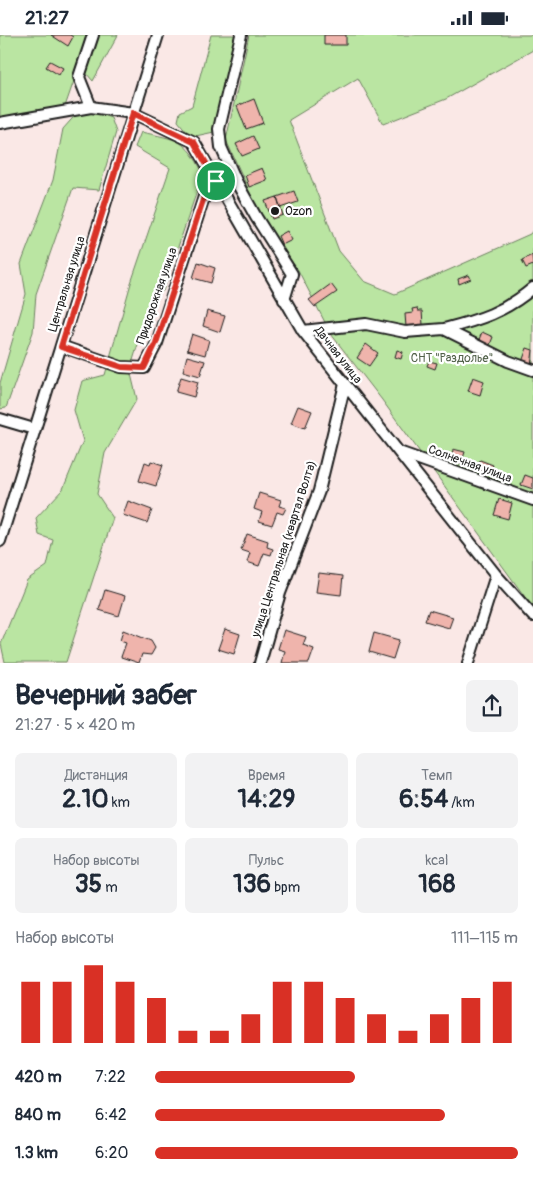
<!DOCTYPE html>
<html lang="ru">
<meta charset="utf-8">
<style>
:root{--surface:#fff;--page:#f2f2f3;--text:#1f2937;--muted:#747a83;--accent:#d93025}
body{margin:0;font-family:Pangolin,sans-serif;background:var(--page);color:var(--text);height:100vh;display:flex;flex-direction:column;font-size:19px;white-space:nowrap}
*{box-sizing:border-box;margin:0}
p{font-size:16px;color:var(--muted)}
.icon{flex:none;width:28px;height:28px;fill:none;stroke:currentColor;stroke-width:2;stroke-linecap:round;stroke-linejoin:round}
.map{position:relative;height:628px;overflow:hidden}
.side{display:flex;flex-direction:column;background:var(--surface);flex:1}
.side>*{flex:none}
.pin{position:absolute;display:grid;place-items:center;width:42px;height:42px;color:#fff;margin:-21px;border:2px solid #fff;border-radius:50%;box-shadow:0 1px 5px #0007}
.round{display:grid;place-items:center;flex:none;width:52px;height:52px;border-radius:8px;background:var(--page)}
.headline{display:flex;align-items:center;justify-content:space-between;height:85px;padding:0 15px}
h1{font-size:28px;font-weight:700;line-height:38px}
.figures{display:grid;grid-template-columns:repeat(3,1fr);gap:8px;height:85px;padding:5px 15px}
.figures div{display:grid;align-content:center;border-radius:8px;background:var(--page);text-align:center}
.figures b{font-size:25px;font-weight:700}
.figures small{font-size:14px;font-weight:400}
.figures p{font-size:14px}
.chart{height:140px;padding:10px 15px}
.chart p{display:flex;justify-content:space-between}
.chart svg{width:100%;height:90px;margin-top:5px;stroke:var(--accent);stroke-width:6}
ul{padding:0 15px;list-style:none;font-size:16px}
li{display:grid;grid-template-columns:80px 60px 1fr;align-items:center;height:38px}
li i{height:12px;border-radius:6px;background:var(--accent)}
.status{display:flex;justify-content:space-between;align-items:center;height:35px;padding:0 25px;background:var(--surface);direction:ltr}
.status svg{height:14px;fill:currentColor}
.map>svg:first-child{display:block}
.green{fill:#bae5a2;stroke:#6b805f}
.building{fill:#efb4ac;stroke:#1c1c1c}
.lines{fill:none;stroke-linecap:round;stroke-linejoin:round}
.minor-casing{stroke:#1c1c1c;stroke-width:14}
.minor{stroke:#fff;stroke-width:10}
.route-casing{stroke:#fff;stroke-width:10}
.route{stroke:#d93025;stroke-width:6}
.poi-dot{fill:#1c1c1c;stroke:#fff;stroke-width:2}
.labels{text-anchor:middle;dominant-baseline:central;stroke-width:4.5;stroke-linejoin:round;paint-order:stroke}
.poi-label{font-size:12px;fill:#1c1c1c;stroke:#fff;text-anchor:start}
.street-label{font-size:12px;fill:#1c1c1c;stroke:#fff}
.park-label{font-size:12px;fill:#53624b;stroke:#fff}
</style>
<div class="status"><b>21:27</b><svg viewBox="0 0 49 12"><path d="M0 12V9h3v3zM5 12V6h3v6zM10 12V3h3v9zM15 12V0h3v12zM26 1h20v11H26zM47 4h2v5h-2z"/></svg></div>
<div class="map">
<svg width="533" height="628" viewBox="0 0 533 628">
<rect width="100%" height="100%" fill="#fae8e6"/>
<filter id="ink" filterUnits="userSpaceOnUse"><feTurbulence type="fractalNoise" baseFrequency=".02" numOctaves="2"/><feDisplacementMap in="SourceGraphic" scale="10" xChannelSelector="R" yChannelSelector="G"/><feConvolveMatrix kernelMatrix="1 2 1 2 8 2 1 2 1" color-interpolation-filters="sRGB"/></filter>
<g filter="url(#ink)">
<path class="green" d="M 0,0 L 90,0 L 61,83 L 0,94 Z
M 99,0 L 118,0 L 93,46 L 86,38 Z
M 211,0 L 239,0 L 214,97 L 191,102 L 178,86 L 180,77 L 192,71 Z
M 249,0 L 533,0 L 533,15 L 446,64 L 383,89 L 358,43 L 289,85 L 339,216 L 364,246 L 395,259 L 530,199 L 533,195 L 533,573 L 382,365 L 331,299 L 298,235 L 264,189 L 226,105 Z
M 86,74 L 111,83 L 116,97 L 99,155 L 73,153 L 36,259 L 33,297 L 6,373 L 0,374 L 0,348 L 26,259 L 21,229 L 53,145 L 63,94 L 79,76 Z
M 141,97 C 178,105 185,103 203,138 L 163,256 L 154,257 L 130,335 L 137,364 L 105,418 L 97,459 L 113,483 L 66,627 L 5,627 L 1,609 L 27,545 L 47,531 L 53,505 L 39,500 L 36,483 L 63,454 L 83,406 L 74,375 L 82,346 L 105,340 L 131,248 L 170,133 L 135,112 Z"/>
<path class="building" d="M 51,0 L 70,0 L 73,2 L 68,11 Z
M 324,0 L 346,0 L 346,10 L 324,10 Z
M 50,26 L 63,33 L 59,40 L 46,32 Z
M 254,64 L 263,88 L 246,94 L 237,71 Z
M 253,101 L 259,114 L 242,121 L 236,109 Z
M 262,133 L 267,145 L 249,152 L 245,140 Z
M 294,156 L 298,167 L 280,173 L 277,162 Z
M 277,162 L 283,180 L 272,184 L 265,166 Z
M 287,196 L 292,205 L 282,210 L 278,201 Z
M 532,220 L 533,230 L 526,233 L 522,225 Z
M 198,227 L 215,233 L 211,248 L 193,243 Z
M 469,240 L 471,244 L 459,249 L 458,244 Z
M 331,249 L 337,257 L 315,272 L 309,265 Z
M 417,273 L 418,276 L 422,276 L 423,290 L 406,292 L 405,279 L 413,278 L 412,274 Z
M 207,276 L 225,281 L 220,297 L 203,291 Z
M 482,297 L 493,302 L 489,312 L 478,307 Z
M 192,299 L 209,305 L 205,320 L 187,315 Z
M 366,309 L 378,318 L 369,331 L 357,323 Z
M 527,313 L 533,315 L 531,331 L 522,327 Z
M 397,315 L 403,317 L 401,324 L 395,322 Z
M 187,321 L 205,326 L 200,341 L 183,336 Z
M 429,326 L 437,328 L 435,334 L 427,331 Z
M 181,342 L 198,347 L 194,362 L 176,357 Z
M 473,342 L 484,346 L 480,360 L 468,356 Z
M 298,371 L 312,376 L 305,393 L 291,388 Z
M 453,414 L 465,417 L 461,429 L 454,427 L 455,422 L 452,421 Z
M 480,425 L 493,430 L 490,439 L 477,434 Z
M 151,426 L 163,430 L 156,451 L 139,446 L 145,427 L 150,429 Z
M 525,440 L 533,443 L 533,454 L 521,450 Z
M 259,458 L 281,465 L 279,471 L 286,473 L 283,479 L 277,477 L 272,490 L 259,486 L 262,477 L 254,474 Z
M 499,464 L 512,468 L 508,484 L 494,480 Z
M 128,466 L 152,475 L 147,488 L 123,480 Z
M 247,499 L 268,506 L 267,512 L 273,514 L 271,520 L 264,518 L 259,531 L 247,527 L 250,518 L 241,515 Z
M 319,538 L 343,541 L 341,560 L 316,557 Z
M 105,555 L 125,561 L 119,581 L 99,575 Z
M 429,575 L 453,582 L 449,593 L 425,586 Z
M 225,594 L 240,599 L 234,619 L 218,614 Z
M 123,595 L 151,606 L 155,613 L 151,620 L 142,619 L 139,628 L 121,622 L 126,608 L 120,606 Z
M 284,595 L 306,602 L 303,610 L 314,614 L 309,628 L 282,628 L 285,616 L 278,614 Z
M 374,598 L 399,605 L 393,624 L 369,617 Z"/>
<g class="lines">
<g class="minor-casing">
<path id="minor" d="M 241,0 L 219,94 L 221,112 L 237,148 L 256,182 L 292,239 L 284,265
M 91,72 L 79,42 L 93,0
M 0,88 L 91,72 L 133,78 L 194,107 L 303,296 L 496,540 L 533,581
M 444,294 C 479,285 505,277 533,253
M 303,296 L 366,289 L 405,297 L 444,294 L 508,326 L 533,335
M 61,311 L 121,332 L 144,333 L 157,308 L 204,162 L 216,146
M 0,384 L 34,394
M 399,417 L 533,465
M 0,506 L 158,0
M 260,628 L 280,558 L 319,456 L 345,349
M 468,628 L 496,540"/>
</g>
<use href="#minor" class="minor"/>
</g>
</g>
<g class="lines" filter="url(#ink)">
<g class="route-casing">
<path id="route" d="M 133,78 L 194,107 L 216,146 L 204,162 L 156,308 L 144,333 L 122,332 L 61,312 Z"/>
</g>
<use href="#route" class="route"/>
</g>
<circle class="poi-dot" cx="275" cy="176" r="5"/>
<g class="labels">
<g class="poi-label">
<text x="285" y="176">Ozon</text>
</g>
<g class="street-label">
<text transform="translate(67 249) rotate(-73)">Центральная улица</text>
<text transform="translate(157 261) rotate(-71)">Придорожная улица</text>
<text transform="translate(338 320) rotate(52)">Дачная улица</text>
<text transform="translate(470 429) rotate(20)">Солнечная улица</text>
<text transform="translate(284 514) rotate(-72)">улица Центральная (квартал Волта)</text>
</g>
<g class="park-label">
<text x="452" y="323">СНТ "Раздолье"</text>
</g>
</g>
</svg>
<div class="pin" style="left:216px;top:146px;background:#1e9e55"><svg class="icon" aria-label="arrive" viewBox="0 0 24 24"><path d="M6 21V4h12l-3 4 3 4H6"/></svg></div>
</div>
<section class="side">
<div class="headline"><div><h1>Вечерний забег</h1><p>21:27 · 5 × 420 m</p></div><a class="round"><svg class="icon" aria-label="share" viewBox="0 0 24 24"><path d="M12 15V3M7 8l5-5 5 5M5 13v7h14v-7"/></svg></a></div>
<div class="figures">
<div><p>Дистанция</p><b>2.10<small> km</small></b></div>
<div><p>Время</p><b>14:29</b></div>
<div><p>Темп</p><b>6:54<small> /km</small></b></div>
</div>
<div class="figures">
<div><p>Набор высоты</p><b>35<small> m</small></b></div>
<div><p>Пульс</p><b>136<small> bpm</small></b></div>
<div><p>kcal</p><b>168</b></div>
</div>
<div class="chart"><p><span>Набор высоты</span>111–115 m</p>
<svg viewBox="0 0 160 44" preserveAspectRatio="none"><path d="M5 44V14M15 44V14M25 44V6M35 44V14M45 44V22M55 44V38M65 44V38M75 44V30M85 44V14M95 44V14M105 44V22M115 44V30M125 44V38M135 44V30M145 44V22M155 44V14"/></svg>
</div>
<ul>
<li><b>420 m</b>7:22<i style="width:55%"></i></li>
<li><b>840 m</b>6:42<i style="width:80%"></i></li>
<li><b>1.3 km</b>6:20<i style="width:100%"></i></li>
</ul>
</section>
